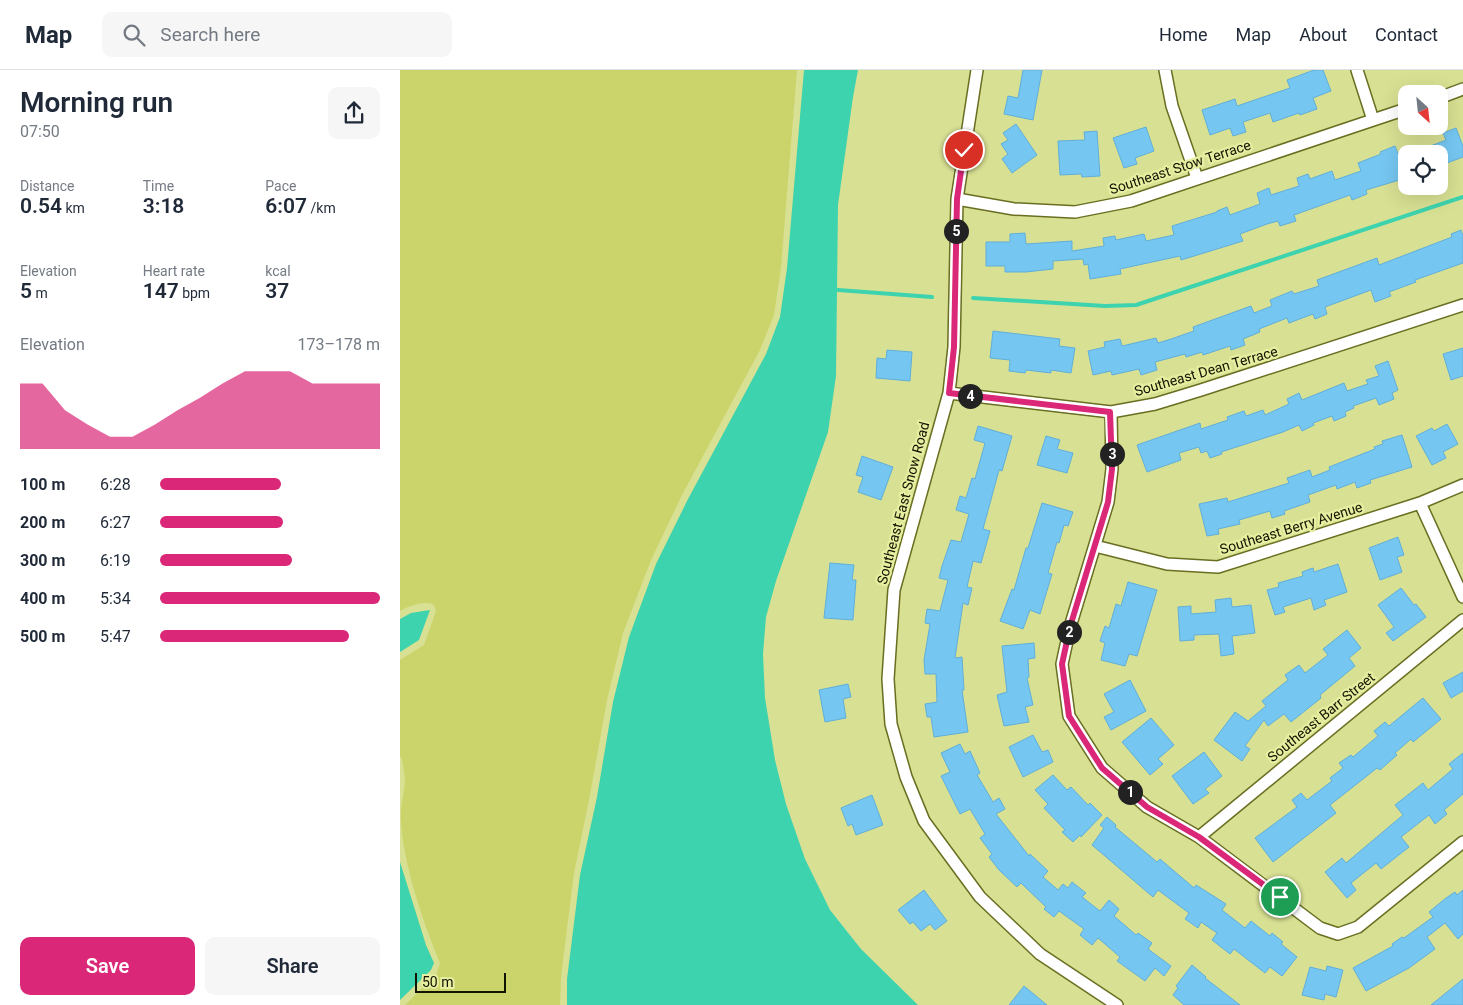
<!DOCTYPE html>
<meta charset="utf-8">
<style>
:root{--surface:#fff;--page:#f6f6f7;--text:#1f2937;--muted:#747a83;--line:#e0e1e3;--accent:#db2777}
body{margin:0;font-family:Roboto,sans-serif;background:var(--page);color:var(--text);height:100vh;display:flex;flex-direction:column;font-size:19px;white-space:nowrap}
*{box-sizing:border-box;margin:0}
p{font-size:16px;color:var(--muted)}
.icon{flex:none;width:28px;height:28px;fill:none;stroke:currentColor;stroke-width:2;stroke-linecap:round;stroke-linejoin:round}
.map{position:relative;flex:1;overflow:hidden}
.sheet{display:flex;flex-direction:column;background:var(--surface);width:400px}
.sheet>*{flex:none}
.needle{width:32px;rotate:153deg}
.buttons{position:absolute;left:998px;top:15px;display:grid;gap:10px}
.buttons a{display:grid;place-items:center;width:50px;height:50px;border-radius:10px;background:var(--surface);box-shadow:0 5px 20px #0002;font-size:25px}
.scale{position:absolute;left:15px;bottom:12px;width:91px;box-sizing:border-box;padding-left:5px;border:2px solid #121300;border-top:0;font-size:14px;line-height:18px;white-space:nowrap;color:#121300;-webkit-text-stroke:4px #e6eea0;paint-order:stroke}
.pin{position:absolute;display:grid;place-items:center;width:42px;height:42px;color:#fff;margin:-21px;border:2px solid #fff;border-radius:50%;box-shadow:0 1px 5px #0007}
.km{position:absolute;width:25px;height:25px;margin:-12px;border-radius:50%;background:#222;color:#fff;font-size:14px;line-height:25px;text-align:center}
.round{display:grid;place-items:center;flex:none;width:52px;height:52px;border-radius:10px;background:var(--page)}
.head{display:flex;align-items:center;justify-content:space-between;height:85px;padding:0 20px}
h1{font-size:28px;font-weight:600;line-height:38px}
.stats{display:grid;grid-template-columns:repeat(3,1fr);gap:8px;height:85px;padding:5px 20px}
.stats div{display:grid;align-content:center}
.stats b{font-size:21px;font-weight:600}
.stats small{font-size:14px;font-weight:400}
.stats p{font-size:14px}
.chart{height:140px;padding:10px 20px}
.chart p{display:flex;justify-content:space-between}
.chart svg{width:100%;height:90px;margin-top:5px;fill:var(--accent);opacity:.7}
.action{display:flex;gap:10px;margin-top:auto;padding:10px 20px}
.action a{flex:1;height:58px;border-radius:10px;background:var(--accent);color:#fff;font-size:20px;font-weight:600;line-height:58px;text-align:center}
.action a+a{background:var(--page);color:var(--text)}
ul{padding:0 20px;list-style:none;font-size:16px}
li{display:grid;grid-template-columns:80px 60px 1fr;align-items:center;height:38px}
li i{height:12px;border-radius:6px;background:var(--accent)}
header{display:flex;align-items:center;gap:30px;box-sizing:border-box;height:70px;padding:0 25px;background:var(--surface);border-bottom:1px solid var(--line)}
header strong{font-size:24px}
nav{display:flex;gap:28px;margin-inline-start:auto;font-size:18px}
.search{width:350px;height:45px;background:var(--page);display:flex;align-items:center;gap:12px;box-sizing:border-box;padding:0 18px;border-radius:10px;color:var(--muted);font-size:19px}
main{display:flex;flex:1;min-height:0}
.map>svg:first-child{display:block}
.green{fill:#cbd46b}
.water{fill:#3dd3af}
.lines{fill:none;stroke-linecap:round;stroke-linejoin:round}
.stream{stroke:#3dd3af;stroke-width:4}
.building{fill:#75c6f1;stroke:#60afd9}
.minor-casing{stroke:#696e21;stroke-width:14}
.minor{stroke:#fff;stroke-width:11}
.route-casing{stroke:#fff;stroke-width:10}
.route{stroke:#db2777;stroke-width:6}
.labels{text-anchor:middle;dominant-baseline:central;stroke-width:4.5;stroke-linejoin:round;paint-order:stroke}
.street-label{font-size:14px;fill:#121300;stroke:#e6eea0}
</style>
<header>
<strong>Map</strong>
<div class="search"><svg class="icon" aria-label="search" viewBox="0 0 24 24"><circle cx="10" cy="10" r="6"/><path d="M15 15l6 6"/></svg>Search here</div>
<nav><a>Home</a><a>Map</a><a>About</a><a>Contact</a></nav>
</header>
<main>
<section class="sheet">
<div class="head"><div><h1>Morning run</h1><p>07:50</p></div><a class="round"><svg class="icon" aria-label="share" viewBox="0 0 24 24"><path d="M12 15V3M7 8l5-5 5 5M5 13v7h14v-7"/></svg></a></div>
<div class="stats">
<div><p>Distance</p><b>0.54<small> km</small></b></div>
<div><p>Time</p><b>3:18</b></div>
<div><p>Pace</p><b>6:07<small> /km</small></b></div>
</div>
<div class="stats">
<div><p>Elevation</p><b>5<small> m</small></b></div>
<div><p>Heart rate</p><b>147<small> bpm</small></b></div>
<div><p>kcal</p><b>37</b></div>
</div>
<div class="chart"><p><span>Elevation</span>173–178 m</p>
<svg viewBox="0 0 160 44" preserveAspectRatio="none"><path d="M0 44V12L10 12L20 25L30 32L40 38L50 38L60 32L70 25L80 19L90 12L100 6L110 6L120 6L130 12L140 12L150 12L160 12V44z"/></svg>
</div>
<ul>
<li><b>100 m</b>6:28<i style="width:55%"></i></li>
<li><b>200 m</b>6:27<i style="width:56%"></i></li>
<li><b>300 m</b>6:19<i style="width:60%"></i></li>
<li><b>400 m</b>5:34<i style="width:100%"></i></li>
<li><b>500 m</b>5:47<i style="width:86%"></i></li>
</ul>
<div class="action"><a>Save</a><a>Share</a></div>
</section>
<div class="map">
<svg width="1063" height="935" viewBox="0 0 1063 935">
<rect width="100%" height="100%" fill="#d8e093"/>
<path class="green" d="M 0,0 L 397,0 L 381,197 L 374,245 L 360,280 L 282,425 L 251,490 L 223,563 L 207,630 L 190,725 L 174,803 L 161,907 L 160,935 L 5,935 L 36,905 L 40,893 C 23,852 3,794 1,750 C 0,737 4,725 5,712 C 5,704 3,696 2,689 L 0,686 L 0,590 L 24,575 L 36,541 L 34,535 C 25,530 9,536 0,541 Z"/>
<path class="water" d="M 404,0 L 458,0 L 453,27 L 438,135 L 436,306 L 428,362 L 376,511 L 366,547 L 363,584 L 365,628 L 375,690 L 386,734 L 405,789 L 430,840 L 461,879 L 518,935 L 167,935 L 167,909 L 180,805 L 197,727 L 213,632 L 229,567 L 256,494 L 288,429 L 366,284 L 380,247 L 387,198 Z
M 30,540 L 19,570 L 0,582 L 0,549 L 11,543 Z
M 0,792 L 26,875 L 34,893 L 31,900 L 0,930 Z"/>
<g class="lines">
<path class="stream" d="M 438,220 L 532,227
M 573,228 L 705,236 L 736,235 L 1063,127"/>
</g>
<path class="building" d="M 623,0 L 642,0 L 633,50 L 604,44 L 608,26 L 618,28 Z
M 914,0 L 923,0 L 931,21 L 913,28 L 917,39 L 900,45 L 899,43 L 873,52 L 870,43 L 843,52 L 846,62 L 833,66 L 830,58 L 810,65 L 802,40 L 835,29 L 837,36 L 890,18 L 887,10 Z
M 616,54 L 637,85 L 612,103 L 602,89 L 608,84 L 601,74 L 608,70 L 603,63 Z
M 746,57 L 754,81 L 735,88 L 737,94 L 724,98 L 713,68 Z
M 1056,58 L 1063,76 L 1063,87 L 1039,96 L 1039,84 L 1010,84 L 1046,70 L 1043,63 Z
M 697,61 L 700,106 L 682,107 L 681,104 L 660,105 L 658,71 L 685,70 L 684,62 Z
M 995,76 L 999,86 L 1006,84 L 1006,108 L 966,120 L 967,124 L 952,130 L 950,125 L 894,145 L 896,151 L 880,156 L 878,151 L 867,154 L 840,164 L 843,171 L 781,190 L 780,186 L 720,199 L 721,204 L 690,209 L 688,194 L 684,195 L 683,189 L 653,191 L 653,199 L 626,202 L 605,202 L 605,196 L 586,196 L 586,172 L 610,172 L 610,164 L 625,163 L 626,174 L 672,171 L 672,181 L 704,176 L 703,168 L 715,166 L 716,170 L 744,164 L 746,171 L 774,165 L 772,156 L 817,142 L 817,141 L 827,137 L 830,145 L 860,134 L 857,123 L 869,118 L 871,125 L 899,116 L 897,108 L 908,104 L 910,109 L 932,101 L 935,110 L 961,101 L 958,93 L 981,84 L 980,82 Z
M 1061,160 L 1063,166 L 1063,193 L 1015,210 L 1016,212 L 989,222 L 991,226 L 975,232 L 971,220 L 925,237 L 927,244 L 915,249 L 913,244 L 889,253 L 887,248 L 859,259 L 860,262 L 843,269 L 845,275 L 831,280 L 830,276 L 803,285 L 802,282 L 786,287 L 785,284 L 755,292 L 757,300 L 741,305 L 739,299 L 712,305 L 711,301 L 693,305 L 688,281 L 705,277 L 704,272 L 720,269 L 722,276 L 756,268 L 758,273 L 771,269 L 794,261 L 793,257 L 851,236 L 854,243 L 872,236 L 870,230 L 892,221 L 894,224 L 919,216 L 917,210 L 977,188 L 979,195 L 1052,167 L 1051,164 Z
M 593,261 L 660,269 L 659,276 L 675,278 L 671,303 L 651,300 L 651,303 L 626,300 L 625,303 L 609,301 L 610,290 L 590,288 Z
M 1063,278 L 1063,306 L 1051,310 L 1043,284 Z
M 487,280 L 512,282 L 510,311 L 476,308 L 477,288 L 486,289 Z
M 988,291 L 998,320 L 992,323 L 994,329 L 979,335 L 976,328 L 953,336 L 954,338 L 945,342 L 946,346 L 934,351 L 932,346 L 913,353 L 914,355 L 902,361 L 899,355 L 883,362 L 821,382 L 822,384 L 810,388 L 807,381 L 801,383 L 799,377 L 779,383 L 781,390 L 747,402 L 737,375 L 800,353 L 801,359 L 828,350 L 827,347 L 844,341 L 846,346 L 863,340 L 865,345 L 889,334 L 887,329 L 899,323 L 902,330 L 944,313 L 947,321 L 968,314 L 966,310 L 979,306 L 975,296 Z
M 1047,354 L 1058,374 L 1043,382 L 1046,388 L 1032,395 L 1016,366 L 1032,358 L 1034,361 Z
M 578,356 L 612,366 L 602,401 L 599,400 L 583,459 L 590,461 L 581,493 L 573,491 L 567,517 L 572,518 L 568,535 L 563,533 L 555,588 L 562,587 L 564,620 L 562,620 L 568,662 L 534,667 L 531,647 L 527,647 L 525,634 L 537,632 L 536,604 L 525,604 L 524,590 L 530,554 L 525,553 L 527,539 L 540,541 L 548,510 L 539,508 L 542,496 L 551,470 L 561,472 L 569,444 L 556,440 L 560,426 L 566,428 L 572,408 L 575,409 L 585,373 L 574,370 Z
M 1002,365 L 1012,397 L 970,410 L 971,413 L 957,418 L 955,412 L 937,419 L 936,415 L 908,425 L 910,432 L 884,441 L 885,444 L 872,448 L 870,441 L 839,450 L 840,454 L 818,459 L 819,464 L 807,466 L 799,434 L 827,428 L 828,432 L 889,413 L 887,408 L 910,400 L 912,407 L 930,400 L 929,397 L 975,379 L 974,377 L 983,374 L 982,371 Z
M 646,366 L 660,370 L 657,379 L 673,383 L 667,403 L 637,395 Z
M 462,386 L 493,397 L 481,430 L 458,422 L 463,407 L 456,405 Z
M 642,433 L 673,442 L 668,456 L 664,455 L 659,473 L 657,472 L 648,503 L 652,504 L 640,544 L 630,540 L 623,559 L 600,551 L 612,519 L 614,520 L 626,478 L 628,478 Z
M 998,467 L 1004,485 L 997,487 L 1002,502 L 980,510 L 969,478 Z
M 430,493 L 454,495 L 452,510 L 456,510 L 453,550 L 424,548 Z
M 938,494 L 947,522 L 924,530 L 926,535 L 914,540 L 911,528 L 883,537 L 885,542 L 875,545 L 867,520 L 879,517 L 878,513 L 903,506 L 902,502 L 913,498 L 914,502 Z
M 728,512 L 757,520 L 737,586 L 729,584 L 725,596 L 701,590 L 705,573 L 700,571 L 705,556 L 709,558 L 716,534 L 721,536 Z
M 1001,518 L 1014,535 L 1016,534 L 1026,547 L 993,571 L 986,563 L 994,557 L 978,535 Z
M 831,528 L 832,537 L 851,535 L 855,563 L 832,566 L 834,584 L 821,586 L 819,564 L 794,565 L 794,570 L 780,571 L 778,537 L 791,536 L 791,544 L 816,542 L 815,530 Z
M 947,560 L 961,578 L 949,588 L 955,596 L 920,625 L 921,628 L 891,652 L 884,644 L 868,656 L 864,650 L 845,676 L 850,679 L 842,691 L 814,670 L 835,642 L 848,651 L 866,636 L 862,631 L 888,610 L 885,605 L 899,595 L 905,603 L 928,585 L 923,579 Z
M 634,573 L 635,588 L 628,589 L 629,607 L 627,608 L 633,635 L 625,637 L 629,652 L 604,656 L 597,625 L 607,622 L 602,576 Z
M 1063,602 L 1063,621 L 1051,628 L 1043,613 Z
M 730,610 L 746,641 L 711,660 L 704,647 L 714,642 L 704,624 Z
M 448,614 L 451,627 L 443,629 L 446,648 L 425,652 L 419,620 Z
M 1023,628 L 1041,649 L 1013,672 L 1011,669 L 995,683 L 997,685 L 980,700 L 977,698 L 930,735 L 936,743 L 873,792 L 855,768 L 897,737 L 892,730 L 901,723 L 907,730 L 932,711 L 930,708 L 943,698 L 939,693 L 951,685 L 953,687 L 978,666 L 974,661 L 985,652 L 989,656 Z
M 751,648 L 774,675 L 758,689 L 763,694 L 750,705 L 722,672 Z
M 633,665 L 642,682 L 648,680 L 653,692 L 623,707 L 609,677 Z
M 560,674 L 565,684 L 570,681 L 580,703 L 577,705 L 593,732 L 599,728 L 605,739 L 596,744 L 629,786 L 630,784 L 648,801 L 643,807 L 658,820 L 663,814 L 668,818 L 672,812 L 686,823 L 682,827 L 700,841 L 709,830 L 719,839 L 714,846 L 736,865 L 738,863 L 752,873 L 748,879 L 771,896 L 764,906 L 755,898 L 745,911 L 717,891 L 720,887 L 698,868 L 692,875 L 680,865 L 684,859 L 659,841 L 654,847 L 644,839 L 646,837 L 621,813 L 617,817 L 599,800 L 589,787 L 592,784 L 580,768 L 585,764 L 570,739 L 560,744 L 541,706 L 550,702 L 541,683 Z
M 804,682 L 822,706 L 805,719 L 809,723 L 793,734 L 772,706 Z
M 1063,683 L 1063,724 L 1044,740 L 1047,744 L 1035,754 L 1029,745 L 1001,767 L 1009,777 L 981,799 L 976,793 L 951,813 L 956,820 L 947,828 L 925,802 L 942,788 L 946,793 L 1003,745 L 995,735 L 1023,713 L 1028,720 L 1053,699 L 1049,694 Z
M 653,705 L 667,720 L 671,717 L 688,735 L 690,733 L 702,745 L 681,767 L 680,765 L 673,772 L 662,762 L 665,760 L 644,738 L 648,734 L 635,720 Z
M 472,725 L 483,755 L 456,765 L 452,754 L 448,756 L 441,738 Z
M 707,747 L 716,755 L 715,757 L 757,792 L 760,789 L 794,818 L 796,815 L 826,834 L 822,840 L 845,858 L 851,851 L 870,866 L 872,863 L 883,872 L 881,874 L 897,887 L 882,906 L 870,897 L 865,903 L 834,879 L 830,884 L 812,870 L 817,863 L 801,852 L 798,858 L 785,849 L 789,843 L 758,820 L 753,827 L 692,775 L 704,758 L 700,755 Z
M 524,820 L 547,851 L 535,860 L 530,854 L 521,861 L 513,852 L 510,854 L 498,840 Z
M 1063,820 L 1063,864 L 1058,869 L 1045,853 L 1027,867 L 1035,879 L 1009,898 L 966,921 L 953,898 L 993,876 L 992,874 L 1002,867 L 1004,868 L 1033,847 L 1029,842 L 1046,828 L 1055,822 L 1057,825 Z
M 792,895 L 806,907 L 805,908 L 840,935 L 784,935 L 773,925 L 778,918 L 776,916 Z
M 927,896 L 943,900 L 936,927 L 925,924 L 924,930 L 902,925 L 910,897 L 926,901 Z
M 1063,909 L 1063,935 L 1031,935 Z
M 624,916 L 647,935 L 609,935 Z"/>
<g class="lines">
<g class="minor-casing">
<path id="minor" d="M 577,0 L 557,129 L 554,277 L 549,323 L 494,520 L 488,609 L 491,654 L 506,707 L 524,751 L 580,827 L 640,884 L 717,935
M 765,0 L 772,36 L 797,108
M 957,0 L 973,50
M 1039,28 L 1063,19
M 557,129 L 614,139 L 675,142 L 731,131 L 1006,39
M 549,323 L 711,342 L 755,334 L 801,320 L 1063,235
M 711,342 L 712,399 L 708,432 L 670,557 L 662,594 L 669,646 L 702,698 L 747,737 L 799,767 L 920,858 L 938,864 L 958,857 L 1063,772
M 1020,433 L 1063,527
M 695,476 L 767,494 L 818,497 L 1020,433 L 1063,415
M 799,767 L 1063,550"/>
</g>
<use href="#minor" class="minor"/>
</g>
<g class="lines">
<g class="route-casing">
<path id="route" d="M 564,80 L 557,129 L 554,277 L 549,323 L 710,342 L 712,399 L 708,432 L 670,557 L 662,594 L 669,646 L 702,698 L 747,737 L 799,767 L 880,827"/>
</g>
<use href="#route" class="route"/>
</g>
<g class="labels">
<g class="street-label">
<text transform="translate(780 97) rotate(-18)">Southeast Stow Terrace</text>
<text transform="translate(806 301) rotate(-16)">Southeast Dean Terrace</text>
<text transform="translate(503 433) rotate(-75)">Southeast East Snow Road</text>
<text transform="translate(891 458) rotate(-17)">Southeast Berry Avenue</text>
<text transform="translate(921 647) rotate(-39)">Southeast Barr Street</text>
</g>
</g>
</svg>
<div class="buttons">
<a><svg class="needle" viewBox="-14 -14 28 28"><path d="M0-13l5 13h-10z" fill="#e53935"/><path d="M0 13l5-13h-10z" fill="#747a83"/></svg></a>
<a><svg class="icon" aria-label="locate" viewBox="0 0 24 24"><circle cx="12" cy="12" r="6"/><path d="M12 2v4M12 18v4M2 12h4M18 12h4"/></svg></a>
</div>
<div class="scale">50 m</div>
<div class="pin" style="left:880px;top:827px;background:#1e9e55"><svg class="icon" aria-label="arrive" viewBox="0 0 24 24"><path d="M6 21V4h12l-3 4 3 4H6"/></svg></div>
<div class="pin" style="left:564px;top:80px;background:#d93025"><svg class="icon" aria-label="check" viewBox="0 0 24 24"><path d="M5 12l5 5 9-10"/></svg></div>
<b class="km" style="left:730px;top:722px">1</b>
<b class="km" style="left:669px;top:562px">2</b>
<b class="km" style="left:712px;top:384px">3</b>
<b class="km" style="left:570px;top:326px">4</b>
<b class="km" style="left:556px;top:161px">5</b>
</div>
</main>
